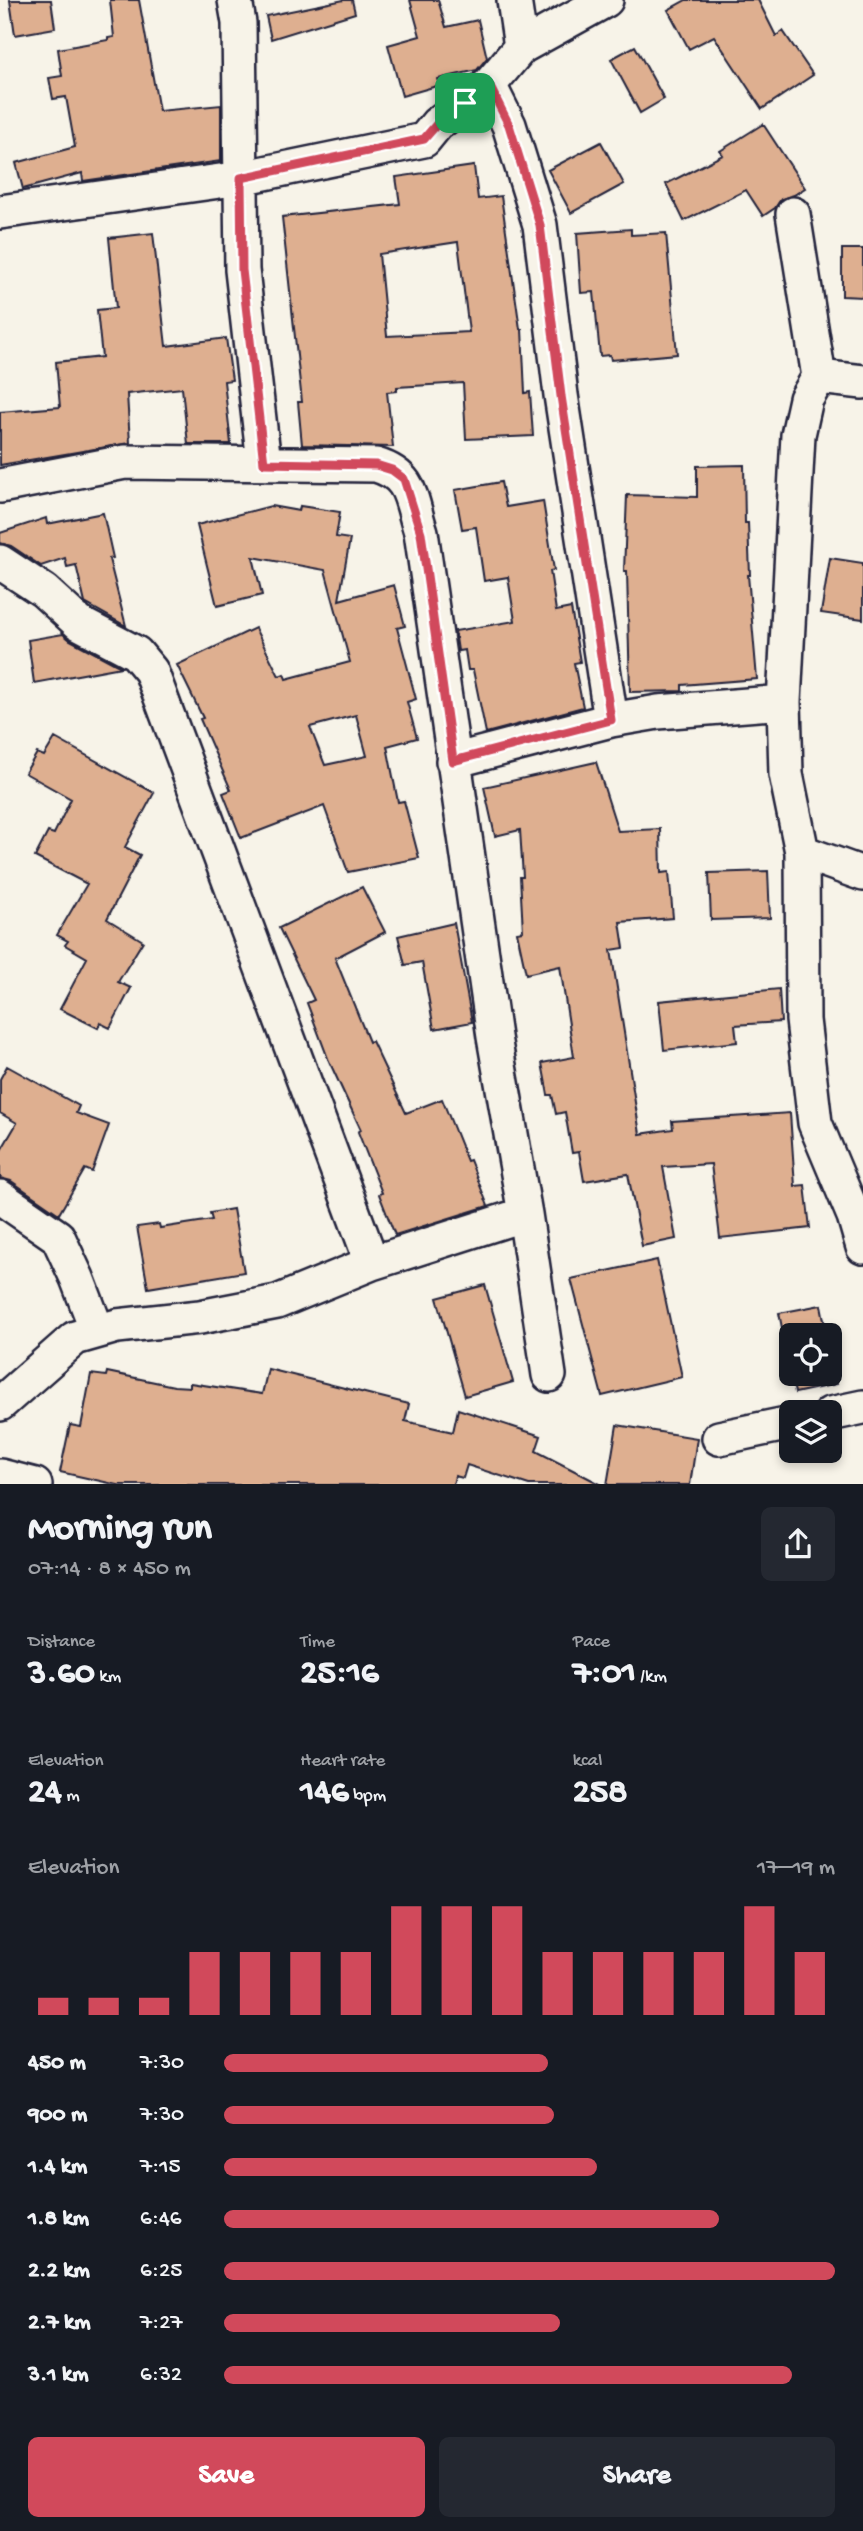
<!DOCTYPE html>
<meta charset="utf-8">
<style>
:root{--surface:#171b24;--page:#242831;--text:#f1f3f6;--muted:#9ea1a6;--accent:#d1495b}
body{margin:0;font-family:"Gochi Hand",sans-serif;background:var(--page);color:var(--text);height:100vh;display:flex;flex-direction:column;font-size:26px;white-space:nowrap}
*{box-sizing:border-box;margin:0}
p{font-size:23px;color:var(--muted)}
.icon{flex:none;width:38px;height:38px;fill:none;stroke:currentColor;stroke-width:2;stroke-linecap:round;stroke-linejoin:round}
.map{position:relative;height:1484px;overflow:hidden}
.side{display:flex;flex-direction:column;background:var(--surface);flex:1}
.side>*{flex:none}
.buttons{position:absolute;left:779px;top:1323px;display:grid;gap:14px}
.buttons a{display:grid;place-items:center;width:63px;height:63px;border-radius:10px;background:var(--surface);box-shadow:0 4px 10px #0003;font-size:35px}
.pin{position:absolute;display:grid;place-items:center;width:60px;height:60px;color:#fff;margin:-30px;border-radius:14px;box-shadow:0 4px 10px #0006}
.round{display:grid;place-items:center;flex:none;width:74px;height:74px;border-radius:10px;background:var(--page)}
.overview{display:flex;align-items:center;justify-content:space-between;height:119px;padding:0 28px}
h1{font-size:38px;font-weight:700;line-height:52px}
.metrics{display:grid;grid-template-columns:repeat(3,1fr);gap:10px;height:119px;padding:7px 28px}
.metrics div{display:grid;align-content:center}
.metrics b{font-size:35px;font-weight:700}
.metrics small{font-size:19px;font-weight:400}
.metrics p{font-size:19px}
.chart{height:196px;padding:14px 28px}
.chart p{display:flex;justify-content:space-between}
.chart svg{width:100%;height:126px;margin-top:7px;stroke:var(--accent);stroke-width:6}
.primary-button{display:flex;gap:14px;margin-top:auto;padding:14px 28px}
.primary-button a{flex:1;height:80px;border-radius:10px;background:var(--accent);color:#fff;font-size:28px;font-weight:700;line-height:80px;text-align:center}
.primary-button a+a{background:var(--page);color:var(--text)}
ul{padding:0 28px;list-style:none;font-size:23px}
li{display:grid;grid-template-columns:112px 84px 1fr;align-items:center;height:52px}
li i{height:18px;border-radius:9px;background:var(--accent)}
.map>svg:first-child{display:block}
.building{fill:#deaf90;stroke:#22223b;stroke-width:2;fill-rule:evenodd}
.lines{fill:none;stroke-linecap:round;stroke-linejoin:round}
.minor-casing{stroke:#22223b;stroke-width:38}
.minor{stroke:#f7f3e8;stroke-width:33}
.route-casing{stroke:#fff;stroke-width:14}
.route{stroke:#d1495b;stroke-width:9}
</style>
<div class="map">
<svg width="863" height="1485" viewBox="0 0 863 1485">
<rect width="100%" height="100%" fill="#f7f3e8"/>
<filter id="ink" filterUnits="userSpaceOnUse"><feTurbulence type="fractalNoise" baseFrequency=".0143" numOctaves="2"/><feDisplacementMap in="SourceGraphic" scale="14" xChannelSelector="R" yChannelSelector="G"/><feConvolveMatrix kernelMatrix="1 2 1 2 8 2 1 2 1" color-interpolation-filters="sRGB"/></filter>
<g filter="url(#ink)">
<path class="building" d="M 10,0 L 51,0 L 55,28 L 15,35 Z
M 110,0 L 139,0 L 159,111 L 221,105 L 221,161 L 83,181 L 82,173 L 23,189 L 16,163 L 75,147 L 66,97 L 53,99 L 49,78 L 62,76 L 58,49 L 108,40 L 108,38 L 114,37 Z
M 344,0 L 352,0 L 355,13 L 271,39 L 266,16 Z
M 410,0 L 438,0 L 446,27 L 478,20 L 487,58 L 477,70 L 438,79 L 440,85 L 402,96 L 388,45 L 420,36 Z
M 686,0 L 758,0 L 776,36 L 783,31 L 813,75 L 762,109 L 714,36 L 689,49 L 668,10 Z
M 635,46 L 664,99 L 640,113 L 611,59 Z
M 763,124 L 805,188 L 794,195 L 781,199 L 775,208 L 763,216 L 746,190 L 684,221 L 666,184 L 723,155 L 720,151 Z
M 601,142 L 624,184 L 571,213 L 548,170 Z
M 474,166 L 478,199 L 501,196 L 520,329 L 522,329 L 525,393 L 530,392 L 533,436 L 466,439 L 463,383 L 397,387 L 397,391 L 387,392 L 393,447 L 302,445 L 298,402 L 302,402 L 282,217 L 400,204 L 396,177 ZM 458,242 L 469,332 L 387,336 L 379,254 Z
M 631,229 L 631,235 L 666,233 L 677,354 L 611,360 L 610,355 L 600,356 L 594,292 L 581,293 L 577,233 Z
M 153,233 L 166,346 L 226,338 L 232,380 L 224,381 L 231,444 L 188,444 L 182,388 L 127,394 L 130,443 L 0,465 L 0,412 L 60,407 L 56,362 L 102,357 L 97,310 L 116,308 L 109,238 Z
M 842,249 L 863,249 L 863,297 L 842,296 Z
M 744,465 L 745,523 L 748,523 L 750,575 L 748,575 L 757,679 L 682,685 L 682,691 L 630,692 L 627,571 L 624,571 L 627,495 L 697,497 L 697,466 Z
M 501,482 L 506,507 L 543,501 L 554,570 L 550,571 L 556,611 L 571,608 L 580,662 L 574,663 L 583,707 L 486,733 L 473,670 L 468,670 L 465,650 L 458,651 L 455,631 L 515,621 L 508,577 L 484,581 L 476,527 L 462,529 L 455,490 Z
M 271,506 L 299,511 L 300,506 L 340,512 L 336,537 L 350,539 L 339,600 L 394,585 L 405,626 L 397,628 L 416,699 L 407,702 L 417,738 L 387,746 L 398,802 L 404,801 L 419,858 L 348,872 L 324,806 L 241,838 L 223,793 L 231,790 L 200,719 L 203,718 L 177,665 L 255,628 L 279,676 L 284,674 L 286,679 L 350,662 L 325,570 L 253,557 L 262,595 L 217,606 L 197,525 ZM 356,715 L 367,756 L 325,765 L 310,727 Z
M 103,513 L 113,558 L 109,559 L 126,626 L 85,603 L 76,565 L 67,567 L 65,558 L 41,566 L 11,546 L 0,543 L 0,533 L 46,518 L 47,524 Z
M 830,558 L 863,563 L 863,619 L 821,613 Z
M 63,634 L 70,640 L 121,667 L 34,683 L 28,640 Z
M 55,738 L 154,793 L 125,847 L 140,855 L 107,919 L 143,941 L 118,982 L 131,988 L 110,1028 L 100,1023 L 98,1028 L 60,1009 L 87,958 L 65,945 L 68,941 L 57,935 L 87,884 L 35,857 L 48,832 L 54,834 L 71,799 L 25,773 L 37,753 L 44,756 Z
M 596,762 L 618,831 L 660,829 L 661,873 L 669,872 L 673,918 L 620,922 L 624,948 L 611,950 L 640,1134 L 673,1129 L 672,1121 L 790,1113 L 795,1186 L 805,1185 L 810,1228 L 720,1238 L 711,1164 L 663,1167 L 676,1239 L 642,1246 L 628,1174 L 584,1181 L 579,1152 L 572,1153 L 565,1112 L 556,1114 L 552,1095 L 548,1095 L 542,1063 L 574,1057 L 560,966 L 526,974 L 517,932 L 523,931 L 520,877 L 523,877 L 520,830 L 495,836 L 484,787 Z
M 768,871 L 770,918 L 711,920 L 709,873 Z
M 362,887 L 385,932 L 335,958 L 369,1042 L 372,1041 L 406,1113 L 442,1099 L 467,1161 L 470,1160 L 488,1206 L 395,1235 L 379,1194 L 382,1193 L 358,1132 L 361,1130 L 329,1061 L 307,1003 L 314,1000 L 279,928 Z
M 454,923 L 472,1022 L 434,1029 L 422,962 L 405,965 L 398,936 Z
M 779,989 L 781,1022 L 735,1025 L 737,1042 L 664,1050 L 659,1001 Z
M 7,1066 L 79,1106 L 76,1113 L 109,1125 L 92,1172 L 85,1169 L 59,1214 L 11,1181 L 0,1178 L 0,1152 L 17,1123 L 0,1113 L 0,1079 Z
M 233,1209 L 244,1272 L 148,1288 L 137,1227 L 159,1224 L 160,1228 L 212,1220 L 210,1213 Z
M 657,1260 L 682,1377 L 602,1396 L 571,1279 Z
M 485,1285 L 513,1382 L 465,1396 L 437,1298 Z
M 821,1305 L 827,1335 L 791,1335 L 791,1372 L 779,1313 Z
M 830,1346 L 837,1384 L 795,1393 L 791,1374 L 830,1374 Z
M 268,1369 L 409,1404 L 405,1421 L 453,1432 L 458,1409 L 541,1436 L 536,1451 L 602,1485 L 529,1485 L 467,1465 L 463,1478 L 455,1476 L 453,1485 L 118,1485 L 60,1472 L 70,1425 L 81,1427 L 91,1374 L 106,1376 L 107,1372 L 174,1386 L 190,1387 L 190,1383 L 262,1394 Z
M 617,1425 L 697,1438 L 690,1485 L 607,1485 Z"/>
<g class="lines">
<g class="minor-casing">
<path id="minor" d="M 235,0 L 239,23 L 242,270 L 264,463
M 521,47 L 606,0
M 489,85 L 509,125 L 540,225 L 561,395 L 611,720
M 0,212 L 241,178 L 424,140 L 437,124 L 489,85 L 521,47 L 514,0
M 793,214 L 819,377
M 863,382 L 819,377 L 806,399 L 798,435 L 784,702 L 786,774 L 802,852 L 803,1020 L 815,1123 L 854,1216 L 863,1247
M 0,486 L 125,462 L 376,465 C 413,476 410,499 421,532 L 494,1037 L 525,1214 L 549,1375
M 0,562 L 44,591 L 79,623 L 136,653 L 151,671 L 372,1263
M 453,761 L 611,720 L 658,712 L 784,702
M 802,852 L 863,874
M 0,1197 L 58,1237 L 77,1278 L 97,1330
M 0,1404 L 75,1338 L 117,1326 L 200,1317 L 277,1302 L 372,1263 L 525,1214
M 830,1414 L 863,1407
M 719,1438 L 791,1423
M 0,1476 L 35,1485"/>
</g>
<use href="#minor" class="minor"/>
</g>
</g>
<g class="lines" filter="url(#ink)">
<g class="route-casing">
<path id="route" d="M 489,85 L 509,125 L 540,225 L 561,396 L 611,720 L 453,761 L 421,533 L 404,479 L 392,470 L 376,465 L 264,463 L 242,270 L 241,178 L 424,139 L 437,124 Z"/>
</g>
<use href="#route" class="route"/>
</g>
</svg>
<div class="buttons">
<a><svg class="icon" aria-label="locate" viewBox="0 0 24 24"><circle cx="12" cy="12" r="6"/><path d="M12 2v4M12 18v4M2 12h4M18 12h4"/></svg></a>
<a><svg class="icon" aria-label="layers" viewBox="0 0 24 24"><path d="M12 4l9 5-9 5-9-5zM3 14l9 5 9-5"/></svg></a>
</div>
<div class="pin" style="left:465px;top:103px;background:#1e9e55"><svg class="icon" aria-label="arrive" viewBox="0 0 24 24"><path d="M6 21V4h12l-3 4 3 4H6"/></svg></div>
</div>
<section class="side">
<div class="overview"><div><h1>Morning run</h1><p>07:14 · 8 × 450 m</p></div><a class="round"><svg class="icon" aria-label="share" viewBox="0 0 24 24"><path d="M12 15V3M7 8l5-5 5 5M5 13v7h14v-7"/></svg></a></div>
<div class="metrics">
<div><p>Distance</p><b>3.60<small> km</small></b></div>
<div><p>Time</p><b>25:16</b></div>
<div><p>Pace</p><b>7:01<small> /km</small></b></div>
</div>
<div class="metrics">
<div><p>Elevation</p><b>24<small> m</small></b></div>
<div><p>Heart rate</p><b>146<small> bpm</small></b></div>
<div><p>kcal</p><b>258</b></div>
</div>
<div class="chart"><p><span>Elevation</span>17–19 m</p>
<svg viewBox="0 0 160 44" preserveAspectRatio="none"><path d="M5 44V38M15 44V38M25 44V38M35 44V22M45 44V22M55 44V22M65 44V22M75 44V6M85 44V6M95 44V6M105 44V22M115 44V22M125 44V22M135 44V22M145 44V6M155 44V22"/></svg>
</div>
<ul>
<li><b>450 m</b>7:30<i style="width:53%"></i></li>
<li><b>900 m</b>7:30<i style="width:54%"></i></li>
<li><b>1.4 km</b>7:15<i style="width:61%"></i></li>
<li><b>1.8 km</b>6:46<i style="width:81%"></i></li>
<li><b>2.2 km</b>6:25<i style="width:100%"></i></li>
<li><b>2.7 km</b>7:27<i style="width:55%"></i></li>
<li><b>3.1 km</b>6:32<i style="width:93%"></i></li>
</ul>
<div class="primary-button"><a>Save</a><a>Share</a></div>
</section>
